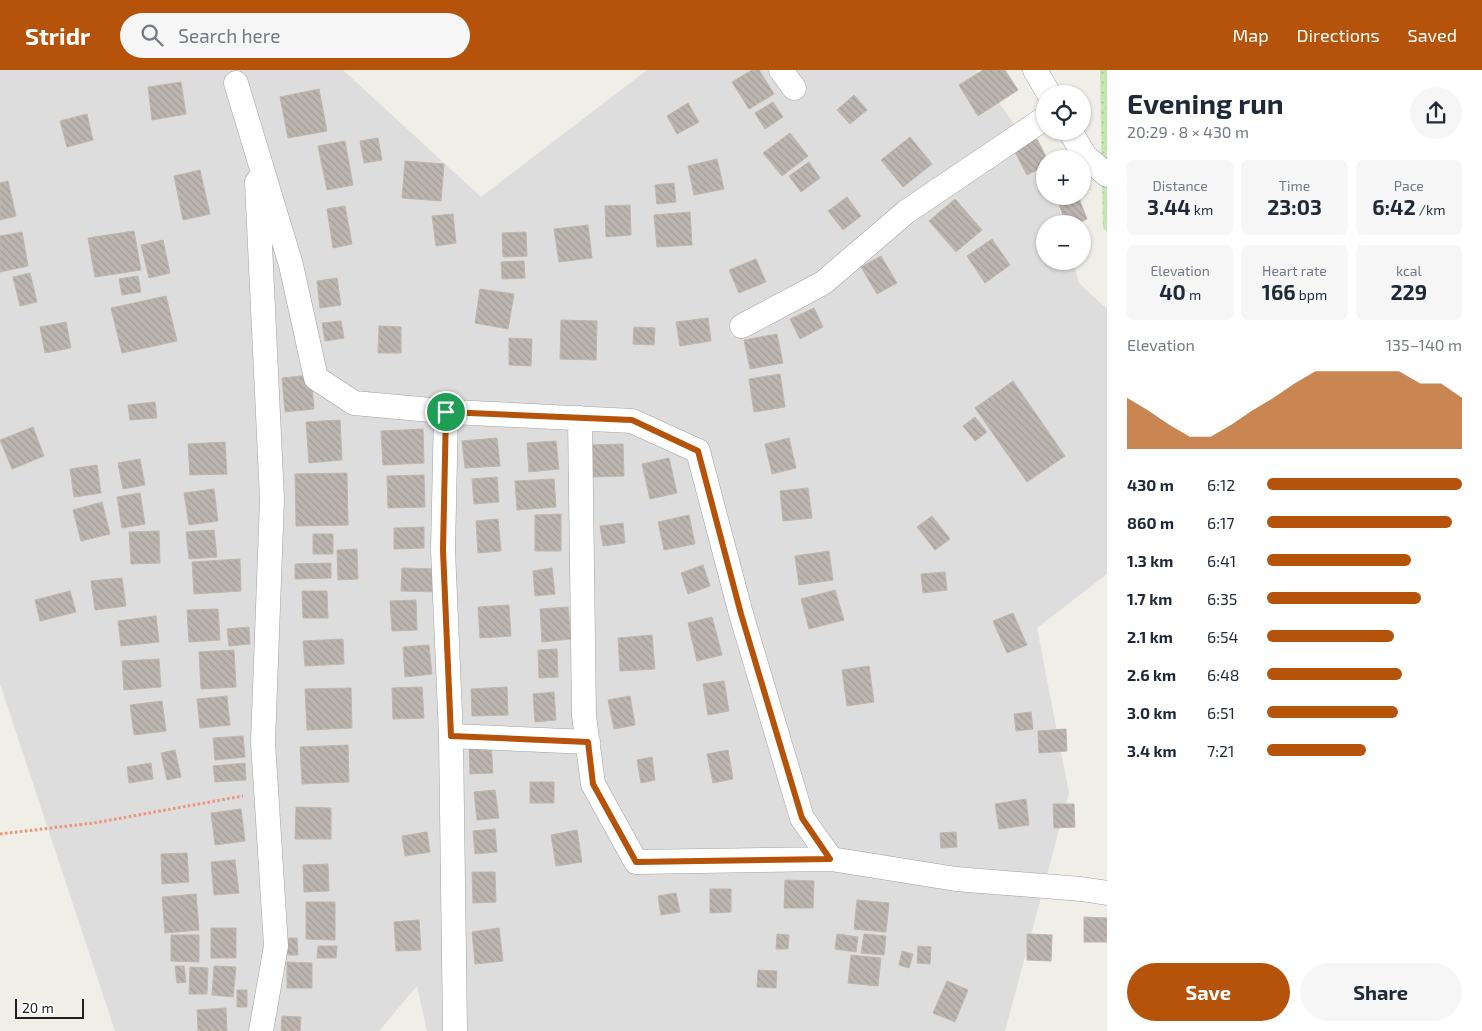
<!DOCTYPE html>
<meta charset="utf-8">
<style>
:root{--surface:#fff;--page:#f6f6f7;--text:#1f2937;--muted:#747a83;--accent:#b45309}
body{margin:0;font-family:"Exo 2",sans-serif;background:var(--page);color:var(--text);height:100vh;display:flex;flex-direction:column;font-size:19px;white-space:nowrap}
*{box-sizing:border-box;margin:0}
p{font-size:16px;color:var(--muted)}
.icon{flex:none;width:28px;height:28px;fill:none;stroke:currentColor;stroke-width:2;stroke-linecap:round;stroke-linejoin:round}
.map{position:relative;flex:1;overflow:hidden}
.panel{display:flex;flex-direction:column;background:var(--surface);width:375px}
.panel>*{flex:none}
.fabs{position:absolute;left:1036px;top:15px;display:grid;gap:10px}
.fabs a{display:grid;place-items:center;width:55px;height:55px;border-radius:50%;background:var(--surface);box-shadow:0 1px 4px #0004;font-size:25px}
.scale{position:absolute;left:15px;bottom:12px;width:69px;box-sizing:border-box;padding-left:5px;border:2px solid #202020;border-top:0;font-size:14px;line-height:18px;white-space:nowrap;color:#202020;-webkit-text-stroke:4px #fff;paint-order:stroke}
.pin{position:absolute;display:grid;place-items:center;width:42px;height:42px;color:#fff;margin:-21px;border:2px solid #fff;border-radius:50%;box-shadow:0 1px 5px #0007}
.round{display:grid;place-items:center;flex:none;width:52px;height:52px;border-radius:26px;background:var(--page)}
.overview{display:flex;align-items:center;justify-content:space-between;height:85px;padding:0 20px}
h1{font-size:28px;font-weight:700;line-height:38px}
.figures{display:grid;grid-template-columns:repeat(3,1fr);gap:8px;height:85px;padding:5px 20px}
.figures div{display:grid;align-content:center;border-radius:8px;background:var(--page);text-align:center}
.figures b{font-size:21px;font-weight:700}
.figures small{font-size:14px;font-weight:400}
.figures p{font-size:14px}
.chart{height:140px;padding:10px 20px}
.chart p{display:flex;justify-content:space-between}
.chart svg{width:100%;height:90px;margin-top:5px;fill:var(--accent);opacity:.7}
.action{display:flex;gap:10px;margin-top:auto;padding:10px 20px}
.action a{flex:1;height:58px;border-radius:30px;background:var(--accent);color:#fff;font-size:20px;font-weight:700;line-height:58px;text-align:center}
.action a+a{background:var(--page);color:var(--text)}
ul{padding:0 20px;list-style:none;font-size:16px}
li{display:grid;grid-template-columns:80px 60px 1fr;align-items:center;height:38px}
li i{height:12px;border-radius:6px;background:var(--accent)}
header{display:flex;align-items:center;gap:30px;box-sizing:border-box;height:70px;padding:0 25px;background:var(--accent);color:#fff}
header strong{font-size:24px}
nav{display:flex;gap:28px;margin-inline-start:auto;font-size:18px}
.search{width:350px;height:45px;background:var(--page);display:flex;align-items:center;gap:12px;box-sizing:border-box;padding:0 18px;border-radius:28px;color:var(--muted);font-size:19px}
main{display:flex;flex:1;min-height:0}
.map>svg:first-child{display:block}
.residential{fill:#dedddd}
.grass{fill:url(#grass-dots)}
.building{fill:url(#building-back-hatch);stroke:#c0b6aa}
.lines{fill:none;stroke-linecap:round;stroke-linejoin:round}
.minor-casing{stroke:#a1a1a1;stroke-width:25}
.path{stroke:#ef9278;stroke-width:3;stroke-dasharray:2.5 2.5;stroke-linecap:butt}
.minor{stroke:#fff;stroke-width:24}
.route-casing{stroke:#fff;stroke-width:10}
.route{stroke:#b45309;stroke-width:6}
</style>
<header>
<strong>Stridr</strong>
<div class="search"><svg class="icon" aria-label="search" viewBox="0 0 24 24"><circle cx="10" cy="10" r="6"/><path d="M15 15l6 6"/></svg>Search here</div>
<nav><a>Map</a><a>Directions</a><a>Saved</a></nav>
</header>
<main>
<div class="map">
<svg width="1107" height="961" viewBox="0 0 1107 961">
<defs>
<pattern id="grass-dots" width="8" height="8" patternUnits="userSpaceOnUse" patternTransform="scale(1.25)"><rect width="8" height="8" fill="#c5e5b1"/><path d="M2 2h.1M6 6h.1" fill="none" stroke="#a9c498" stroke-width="1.8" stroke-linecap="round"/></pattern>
<pattern id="building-back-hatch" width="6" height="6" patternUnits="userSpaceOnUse" patternTransform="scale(1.25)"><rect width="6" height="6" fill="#bdb6b0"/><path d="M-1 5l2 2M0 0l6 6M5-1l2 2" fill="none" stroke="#a29c97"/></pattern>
</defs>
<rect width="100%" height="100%" fill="#efeee7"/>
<path class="residential" d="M 0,0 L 343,0 L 481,127 L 647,0 L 976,0 L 1045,98 L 1045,126 L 1056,126 L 1063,154 L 1045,154 L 1045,191 L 1073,191 L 1079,213 L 1107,239 L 1107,504 L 1037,558 L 1069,723 L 1005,961 L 427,961 L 417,916 L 379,961 L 115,961 L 0,614 Z"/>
<path class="grass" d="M 1100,0 L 1107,0 L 1107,162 L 1103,158 Z"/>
<path class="building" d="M 752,0 L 759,0 L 774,24 L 749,39 L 732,12 Z
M 983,0 L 1005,0 L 1018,20 L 978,46 L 959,15 Z
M 181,12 L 186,44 L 152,50 L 148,17 Z
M 319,19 L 327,61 L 288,68 L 280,27 Z
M 854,25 L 867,40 L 850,54 L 837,40 Z
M 773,32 L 783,47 L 765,59 L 755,43 Z
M 688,33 L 699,52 L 677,64 L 667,46 Z
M 87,44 L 93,70 L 67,77 L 60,51 Z
M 790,63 L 808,86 L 782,106 L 763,83 Z
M 910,67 L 932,94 L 903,117 L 881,90 Z
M 378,68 L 382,90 L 364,93 L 360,71 Z
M 1037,69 L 1047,89 L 1045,89 L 1045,96 L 1027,105 L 1014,80 Z
M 345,71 L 353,115 L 327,120 L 318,76 Z
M 717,89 L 724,119 L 694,125 L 688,96 Z
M 405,91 L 444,94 L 441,131 L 402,128 Z
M 809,92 L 820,108 L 801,122 L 789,106 Z
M 200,100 L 210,144 L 183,150 L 174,106 Z
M 8,111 L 16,146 L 0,150 L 0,113 Z
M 674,113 L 676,132 L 657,134 L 655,115 Z
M 1065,126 L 1078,126 L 1087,149 L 1076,154 L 1066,154 L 1057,129 Z
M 847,127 L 861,146 L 843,160 L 828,141 Z
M 955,129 L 982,160 L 956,182 L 929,151 Z
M 630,135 L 631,165 L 606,167 L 605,136 Z
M 345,136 L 352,174 L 333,178 L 327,139 Z
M 690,142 L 692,175 L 657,177 L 654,145 Z
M 453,144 L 456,173 L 436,176 L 432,146 Z
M 588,155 L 592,188 L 559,192 L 554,159 Z
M 134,161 L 141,200 L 95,207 L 88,168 Z
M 22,162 L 28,196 L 0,202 L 0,166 Z
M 526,162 L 527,186 L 503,187 L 502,163 Z
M 992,169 L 1010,195 L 985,213 L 967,186 Z
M 163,170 L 170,203 L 149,208 L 141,175 Z
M 881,186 L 897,213 L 877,224 L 861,197 Z
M 756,189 L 766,212 L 739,223 L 729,200 Z
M 524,191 L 525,208 L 502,209 L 501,192 Z
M 30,203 L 37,232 L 20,236 L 13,207 Z
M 138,206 L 141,222 L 122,225 L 119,209 Z
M 337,208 L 341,235 L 320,238 L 317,211 Z
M 480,219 L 514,224 L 508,259 L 475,253 Z
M 166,226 L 177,271 L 122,283 L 111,238 Z
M 814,238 L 823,257 L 800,269 L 790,249 Z
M 708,248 L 711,271 L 680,276 L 676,252 Z
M 561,250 L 597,251 L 596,290 L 560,289 Z
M 341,251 L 344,268 L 325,271 L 322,253 Z
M 66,252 L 71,278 L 45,283 L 40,257 Z
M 379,256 L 401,257 L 401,283 L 378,283 Z
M 634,257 L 655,258 L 654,275 L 633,274 Z
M 777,264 L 783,293 L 750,299 L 744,270 Z
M 509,268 L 532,269 L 531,296 L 509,295 Z
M 780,304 L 785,337 L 754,342 L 749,309 Z
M 311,305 L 314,339 L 285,342 L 282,308 Z
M 1013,311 L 1065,386 L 1027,412 L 975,338 Z
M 155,332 L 157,348 L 130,350 L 128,335 Z
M 975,347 L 987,362 L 975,371 L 963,356 Z
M 340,350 L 342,390 L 309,393 L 306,352 Z
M 33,357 L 44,386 L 12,399 L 0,370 Z
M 423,359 L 424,393 L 383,395 L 381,361 Z
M 497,368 L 500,396 L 465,398 L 462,371 Z
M 789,368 L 796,398 L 772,404 L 765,374 Z
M 556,371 L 559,399 L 529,402 L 527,373 Z
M 225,372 L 227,404 L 190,405 L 188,374 Z
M 623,374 L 624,406 L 589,407 L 587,375 Z
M 669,388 L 677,423 L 650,429 L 642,394 Z
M 140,389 L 145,415 L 123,419 L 118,393 Z
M 97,395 L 101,423 L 74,427 L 70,399 Z
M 347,403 L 348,455 L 296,456 L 295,404 Z
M 424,405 L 425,437 L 388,438 L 387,406 Z
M 497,407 L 499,432 L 474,434 L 472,409 Z
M 554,409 L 556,437 L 517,440 L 515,411 Z
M 808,418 L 812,448 L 783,451 L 780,421 Z
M 214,419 L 218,451 L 189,455 L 184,423 Z
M 140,423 L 145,454 L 122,458 L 117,427 Z
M 102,432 L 110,464 L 81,471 L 73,440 Z
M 561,444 L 561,481 L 535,481 L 535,445 Z
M 689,445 L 695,474 L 664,480 L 658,452 Z
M 932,446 L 950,469 L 935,480 L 917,457 Z
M 498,449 L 501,481 L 478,483 L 476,451 Z
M 623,453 L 625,473 L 603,476 L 600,456 Z
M 424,457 L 424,478 L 394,479 L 394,458 Z
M 214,460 L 217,487 L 189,489 L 186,462 Z
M 159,461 L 160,493 L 131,494 L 129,462 Z
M 313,464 L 333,464 L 333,484 L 313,484 Z
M 357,479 L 358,509 L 338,510 L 337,480 Z
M 829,481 L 833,510 L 799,515 L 795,486 Z
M 240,489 L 241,521 L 194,524 L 192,492 Z
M 331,493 L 331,508 L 295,509 L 295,494 Z
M 703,495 L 710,516 L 688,524 L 681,503 Z
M 402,498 L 439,499 L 439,522 L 401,521 Z
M 552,498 L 555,524 L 535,526 L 533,501 Z
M 945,502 L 947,520 L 923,523 L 921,504 Z
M 122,508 L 126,536 L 95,540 L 91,511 Z
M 835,520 L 844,550 L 809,559 L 801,529 Z
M 70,521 L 76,542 L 40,551 L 35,530 Z
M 302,521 L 327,521 L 328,548 L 303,548 Z
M 416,530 L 417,560 L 392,561 L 390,531 Z
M 509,535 L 511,566 L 480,568 L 478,537 Z
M 568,537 L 571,569 L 542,572 L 540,539 Z
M 218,539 L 220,570 L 189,572 L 187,540 Z
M 1013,543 L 1027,575 L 1007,583 L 993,551 Z
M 156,546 L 159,572 L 121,576 L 118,551 Z
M 712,547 L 722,585 L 697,591 L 688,553 Z
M 249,557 L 250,574 L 229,576 L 227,559 Z
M 652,565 L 655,599 L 620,601 L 618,568 Z
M 343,569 L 344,594 L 305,596 L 303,571 Z
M 429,575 L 432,604 L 405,607 L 403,577 Z
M 557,579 L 558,607 L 539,608 L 538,580 Z
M 234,580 L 236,617 L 201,619 L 199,582 Z
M 159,589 L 161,617 L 124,620 L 122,591 Z
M 869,596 L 874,632 L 847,636 L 842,600 Z
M 724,611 L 729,641 L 708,645 L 703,614 Z
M 422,617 L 424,648 L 393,649 L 392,618 Z
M 507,617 L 508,645 L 472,646 L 471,619 Z
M 351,618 L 352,658 L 307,660 L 305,619 Z
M 554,622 L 556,650 L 535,652 L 533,624 Z
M 227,626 L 230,655 L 200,658 L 197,629 Z
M 630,626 L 635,655 L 614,659 L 608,630 Z
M 162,631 L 166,661 L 134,665 L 130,635 Z
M 1031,642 L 1033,659 L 1016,661 L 1014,644 Z
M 1066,659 L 1067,681 L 1039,683 L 1038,661 Z
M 243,666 L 245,687 L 215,690 L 213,668 Z
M 469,673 L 491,673 L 493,703 L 470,704 Z
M 348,675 L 349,712 L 302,714 L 300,677 Z
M 175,680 L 181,707 L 167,710 L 161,683 Z
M 728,680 L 733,709 L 713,713 L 707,684 Z
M 652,687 L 655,710 L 641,713 L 637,690 Z
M 151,693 L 153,709 L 129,713 L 127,697 Z
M 245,693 L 246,710 L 215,712 L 213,696 Z
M 530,712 L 554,712 L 554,733 L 530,733 Z
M 495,720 L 499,748 L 477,750 L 474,722 Z
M 1026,729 L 1029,755 L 999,759 L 995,734 Z
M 1053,734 L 1074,734 L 1075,757 L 1054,758 Z
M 296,737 L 331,738 L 331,769 L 295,769 Z
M 241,739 L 245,771 L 215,775 L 211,743 Z
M 495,759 L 497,782 L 475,784 L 473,761 Z
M 577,760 L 582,792 L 556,796 L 551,765 Z
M 427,762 L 430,782 L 405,786 L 402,766 Z
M 956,762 L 957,777 L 941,778 L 940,763 Z
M 187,783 L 189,812 L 162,814 L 161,784 Z
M 235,790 L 239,823 L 214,825 L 211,792 Z
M 328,794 L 329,821 L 304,822 L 303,795 Z
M 472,802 L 495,802 L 496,832 L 473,833 Z
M 785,810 L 814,811 L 813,838 L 784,838 Z
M 710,819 L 731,819 L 731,842 L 710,843 Z
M 676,823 L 680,842 L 661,845 L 658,826 Z
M 196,824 L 199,860 L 165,863 L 162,827 Z
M 857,830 L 889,833 L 886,862 L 854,859 Z
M 306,832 L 335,832 L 335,870 L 306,869 Z
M 1084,847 L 1107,848 L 1107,872 L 1084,872 Z
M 419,850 L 421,880 L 396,881 L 394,852 Z
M 211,858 L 236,858 L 236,888 L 211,888 Z
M 499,858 L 503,891 L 475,894 L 472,862 Z
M 777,864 L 789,865 L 788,879 L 776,879 Z
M 837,864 L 858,867 L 856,882 L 835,879 Z
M 864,864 L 886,866 L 884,885 L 861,883 Z
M 1027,864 L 1052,865 L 1051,891 L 1027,890 Z
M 171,865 L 199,865 L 199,892 L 171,891 Z
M 281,868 L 297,868 L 298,885 L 282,885 Z
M 318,876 L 337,876 L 336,888 L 317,888 Z
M 918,876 L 931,877 L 930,894 L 917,893 Z
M 902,881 L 913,884 L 909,898 L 899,895 Z
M 851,885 L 881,888 L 878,916 L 848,913 Z
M 287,892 L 312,893 L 312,918 L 287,918 Z
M 175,896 L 184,896 L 186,912 L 177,913 Z
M 214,896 L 236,897 L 233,927 L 212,925 Z
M 190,897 L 208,898 L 207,924 L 189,924 Z
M 758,900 L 777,901 L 776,918 L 757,917 Z
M 947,911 L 968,920 L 955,952 L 933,943 Z
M 237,920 L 247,920 L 247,937 L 237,937 Z
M 226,938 L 227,961 L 198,961 L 197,940 Z
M 282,946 L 301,947 L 300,961 L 281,961 Z"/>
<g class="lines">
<g class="minor-casing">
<path id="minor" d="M 781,0 L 794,18
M 1035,0 L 1049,24
M 236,13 L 291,195 L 316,308 L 354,333 L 453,342 L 632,351 L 698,381 L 741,544 L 802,748 L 831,789 L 956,809 L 1081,819 L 1107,823
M 1070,61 L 1085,86 L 1107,105
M 257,112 L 272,429 L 263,672 L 276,876 L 261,961
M 742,256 L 823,213 L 906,142 L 1045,48
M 446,342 L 443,480 L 451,666 L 588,672
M 580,348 L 584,646 L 593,714 L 636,792 L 831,789
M 451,666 L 455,961"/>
</g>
<path class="path" d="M 0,764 L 94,753 L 243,726"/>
<use href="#minor" class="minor"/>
</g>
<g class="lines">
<g class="route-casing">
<path id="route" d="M 446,342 L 632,350 L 698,381 L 741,544 L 802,748 L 830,789 L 636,792 L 593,714 L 588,672 L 451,666 L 443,480 Z"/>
</g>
<use href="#route" class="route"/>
</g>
</svg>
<div class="fabs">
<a><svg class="icon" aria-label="locate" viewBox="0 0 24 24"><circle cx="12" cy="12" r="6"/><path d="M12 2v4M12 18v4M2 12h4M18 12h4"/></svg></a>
<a>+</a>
<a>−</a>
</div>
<div class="scale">20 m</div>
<div class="pin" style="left:446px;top:342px;background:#1e9e55"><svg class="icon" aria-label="arrive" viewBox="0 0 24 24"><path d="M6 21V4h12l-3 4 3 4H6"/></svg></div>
</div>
<section class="panel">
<div class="overview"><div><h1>Evening run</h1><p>20:29 · 8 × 430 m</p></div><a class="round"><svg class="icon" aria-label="share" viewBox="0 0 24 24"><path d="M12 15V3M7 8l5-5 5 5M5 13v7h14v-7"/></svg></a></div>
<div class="figures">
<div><p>Distance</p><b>3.44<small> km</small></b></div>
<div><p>Time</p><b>23:03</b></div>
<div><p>Pace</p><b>6:42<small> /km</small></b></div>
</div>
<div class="figures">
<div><p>Elevation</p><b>40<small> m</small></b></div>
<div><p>Heart rate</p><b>166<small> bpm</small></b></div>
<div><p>kcal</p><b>229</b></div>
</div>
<div class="chart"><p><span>Elevation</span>135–140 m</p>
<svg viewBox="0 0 160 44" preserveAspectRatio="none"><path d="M0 44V19L10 25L20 32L30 38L40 38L50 32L60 25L70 19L80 12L90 6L100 6L110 6L120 6L130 6L140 12L150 12L160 19V44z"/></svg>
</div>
<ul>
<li><b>430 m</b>6:12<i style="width:100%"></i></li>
<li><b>860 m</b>6:17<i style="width:95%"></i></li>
<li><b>1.3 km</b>6:41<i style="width:74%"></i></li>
<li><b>1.7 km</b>6:35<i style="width:79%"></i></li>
<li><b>2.1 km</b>6:54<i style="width:65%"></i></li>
<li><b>2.6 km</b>6:48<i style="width:69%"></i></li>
<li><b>3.0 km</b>6:51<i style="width:67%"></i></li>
<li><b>3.4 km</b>7:21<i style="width:51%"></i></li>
</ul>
<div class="action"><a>Save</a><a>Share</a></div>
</section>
</main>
